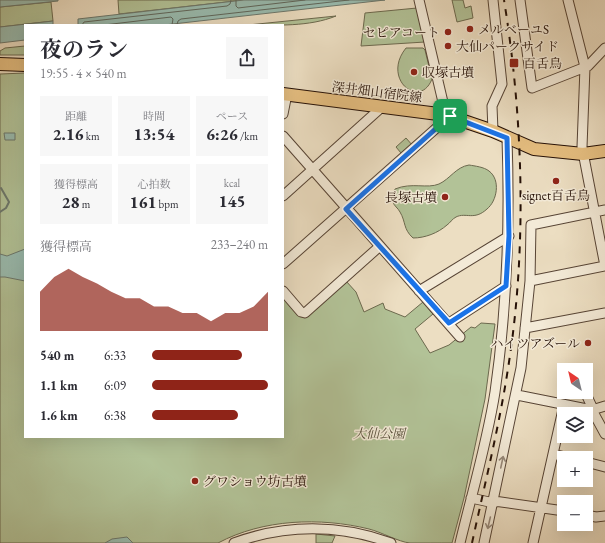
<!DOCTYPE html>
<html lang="ja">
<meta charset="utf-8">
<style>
:root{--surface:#fff;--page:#f7f7f7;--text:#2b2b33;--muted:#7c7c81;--accent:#8f2418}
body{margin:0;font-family:"EB Garamond","Noto Serif JP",serif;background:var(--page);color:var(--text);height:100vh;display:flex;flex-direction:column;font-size:15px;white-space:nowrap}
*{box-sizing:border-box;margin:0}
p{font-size:13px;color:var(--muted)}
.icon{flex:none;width:22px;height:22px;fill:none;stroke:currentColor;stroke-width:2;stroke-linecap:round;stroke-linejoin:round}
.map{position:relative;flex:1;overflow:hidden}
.side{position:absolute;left:24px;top:24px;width:260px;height:414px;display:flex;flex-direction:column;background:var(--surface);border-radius:0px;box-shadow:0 4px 16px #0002}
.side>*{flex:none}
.needle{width:26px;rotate:325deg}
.fabs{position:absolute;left:557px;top:363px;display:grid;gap:8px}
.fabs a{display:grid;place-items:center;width:36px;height:36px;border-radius:0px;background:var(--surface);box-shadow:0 4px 16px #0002;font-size:20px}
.pin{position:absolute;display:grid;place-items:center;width:34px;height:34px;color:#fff;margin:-17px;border-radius:8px;box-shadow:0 2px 6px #0006}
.round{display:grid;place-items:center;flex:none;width:42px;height:42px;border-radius:0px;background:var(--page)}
.headline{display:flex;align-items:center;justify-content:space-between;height:68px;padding:0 16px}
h1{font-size:22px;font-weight:700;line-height:30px}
.figures{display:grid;grid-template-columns:repeat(3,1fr);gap:6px;height:68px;padding:4px 16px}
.figures div{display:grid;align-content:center;border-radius:0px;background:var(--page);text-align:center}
.figures b{font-size:17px;font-weight:700}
.figures small{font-size:11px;font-weight:400}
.figures p{font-size:11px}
.chart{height:112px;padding:8px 16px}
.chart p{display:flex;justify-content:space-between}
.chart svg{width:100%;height:72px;margin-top:4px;fill:var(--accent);opacity:.7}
ul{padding:0 16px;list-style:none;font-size:13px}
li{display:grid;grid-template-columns:64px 48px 1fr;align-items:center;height:30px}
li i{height:10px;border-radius:5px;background:var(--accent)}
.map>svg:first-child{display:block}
.green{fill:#b2c297;stroke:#6c694e}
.water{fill:#99bcb0;stroke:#6b776c}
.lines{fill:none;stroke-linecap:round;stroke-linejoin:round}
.shore{stroke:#5f665b;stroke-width:1}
.stream{stroke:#6b776c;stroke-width:2}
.minor-casing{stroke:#574435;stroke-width:11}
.major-casing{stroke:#251006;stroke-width:14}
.minor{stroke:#f3ead7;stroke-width:9}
.major{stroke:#e6bf81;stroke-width:12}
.rail{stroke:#251006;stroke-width:2;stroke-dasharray:7 7;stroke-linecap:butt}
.oneway{stroke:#968879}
.route-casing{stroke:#fff;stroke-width:8}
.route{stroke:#1a73e8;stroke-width:5}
.poi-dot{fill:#8f2418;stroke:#f3ead7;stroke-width:1.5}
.labels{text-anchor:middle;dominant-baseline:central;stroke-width:3;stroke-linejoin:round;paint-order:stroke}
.poi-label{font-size:13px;fill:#251006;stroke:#f3ead7;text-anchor:start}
.street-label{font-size:13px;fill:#251006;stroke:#f3ead7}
.park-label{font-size:13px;font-style:italic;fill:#564e39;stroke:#f3ead7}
</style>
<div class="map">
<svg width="605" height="543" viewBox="0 0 605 543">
<rect width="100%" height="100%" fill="#ecdec2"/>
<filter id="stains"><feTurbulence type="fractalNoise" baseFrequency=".005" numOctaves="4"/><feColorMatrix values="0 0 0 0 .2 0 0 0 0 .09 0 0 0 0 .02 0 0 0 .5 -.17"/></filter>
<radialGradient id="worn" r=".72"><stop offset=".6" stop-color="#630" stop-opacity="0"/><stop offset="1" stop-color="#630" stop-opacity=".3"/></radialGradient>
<path class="green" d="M 118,0 L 244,0 L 119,14 Z
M 452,0 L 463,0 L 465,8 L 471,6 L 473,18 L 457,22 Z
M 51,2 L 53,21 L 0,27 L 0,7 Z
M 417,8 L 425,42 L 361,46 L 365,13 Z
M 336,16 C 309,27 277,25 248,25 Z
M 25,46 L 25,55 L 0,55 L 0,51 L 5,48 Z
M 406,48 L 423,48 L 425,50 L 432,79 C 420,110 381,79 406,48 Z
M 25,73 L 25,437 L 283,437 L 283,295 L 304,317 L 346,281 L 356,292 L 364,312 L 383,303 L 385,309 L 405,317 L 423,302 L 433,314 L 415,329 L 430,353 L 449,345 L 471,327 L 475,328 L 481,323 L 495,324 L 485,399 L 464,498 L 452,543 C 438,543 423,543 410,543 C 399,542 381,532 369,529 C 320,517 263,519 218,543 L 0,543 L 0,74 Z
M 406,138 L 413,146 L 401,153 L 396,147 Z
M 469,165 C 475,166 484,167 489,171 C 501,180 497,201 487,209 C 474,221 466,212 456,217 C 452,219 450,223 447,225 C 438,233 425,238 413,238 C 403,229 406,222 400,212 C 398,208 394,206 393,202 C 391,197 393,194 395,189 C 412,182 427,189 439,184 C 450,179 456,167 469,165 Z
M 316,534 L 335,536 L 332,543 L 316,543 Z"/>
<path class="water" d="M 0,0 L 58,0 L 58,1 L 0,7 Z
M 244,0 L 385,0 L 164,25 L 78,25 L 78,19 Z
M 53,21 L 53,25 L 25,25 L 25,40 L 0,43 L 0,27 Z
M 4,133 L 15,133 L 15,140 L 5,140 Z
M 25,249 L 25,281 L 5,277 L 0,277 L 0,254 L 7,256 Z
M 127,537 L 133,543 L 105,543 L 112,539 Z"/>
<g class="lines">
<path class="shore" d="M 236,0 L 236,6 L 238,8 L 305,0
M 82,25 L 84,22 L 227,6 L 230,4 L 231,0
M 104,25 L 171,17 L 173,19 L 172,25
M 177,25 L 178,21 L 181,19 L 349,0"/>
<path class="stream" d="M 0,212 L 6,208 L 9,202 L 1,188"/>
<g class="minor-casing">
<path id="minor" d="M 419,0 L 446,115
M 493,0 L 502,84 L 492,106 L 493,131
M 520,0 L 532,88 L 588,66 L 605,48
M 568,0 L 585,67 L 582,147 L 605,266
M 283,114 L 287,94
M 283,136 L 380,246
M 283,196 L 383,106
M 283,264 L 450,116
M 530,281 L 605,266
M 283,291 L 301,312 L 305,313 L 380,246 L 460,337
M 419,291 L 509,236
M 449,323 L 506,286
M 525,328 L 605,313
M 585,392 L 594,411
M 517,395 L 592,410 L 605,434
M 592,410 L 605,406
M 553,454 L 569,458
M 586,462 L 605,467
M 471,498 L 494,503
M 494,501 L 564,511
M 586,515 L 596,517 L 605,516
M 234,543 C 285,524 340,524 391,543
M 460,543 C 472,493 487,443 495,392 C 507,308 510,223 507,138
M 484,543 L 521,368 L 530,281 L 531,225 L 605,210
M 533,543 L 564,405"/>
</g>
<g class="major-casing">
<path id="major" d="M 0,64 L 25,65
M 283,94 L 446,115 L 493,131 L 534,149 L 583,154 L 605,151"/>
</g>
<use href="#minor" class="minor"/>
<use href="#major" class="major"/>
<path class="rail" d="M 472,543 C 485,483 500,423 509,362 C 527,245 523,117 504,0"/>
</g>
<defs><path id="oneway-shaft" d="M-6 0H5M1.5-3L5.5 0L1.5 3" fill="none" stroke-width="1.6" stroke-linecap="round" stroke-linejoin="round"/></defs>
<g class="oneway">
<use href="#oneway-shaft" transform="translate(502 462) rotate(-78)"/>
<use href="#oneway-shaft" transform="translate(489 523) rotate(103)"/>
</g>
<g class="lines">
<g class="route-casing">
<path id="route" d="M 450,116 L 507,138 L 509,236 L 506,286 L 449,323 L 346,209 Z"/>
</g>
<use href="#route" class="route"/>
</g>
<g class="poi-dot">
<circle cx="470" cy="29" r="4"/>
<circle cx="448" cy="32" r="4"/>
<circle cx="448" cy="46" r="4"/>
<rect x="509" y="58" width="10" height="10" rx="2"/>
<circle cx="414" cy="72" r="4"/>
<circle cx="556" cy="181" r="4"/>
<circle cx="445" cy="197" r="4"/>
<circle cx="588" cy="343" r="4"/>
<circle cx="195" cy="481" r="4"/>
</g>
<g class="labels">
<g class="poi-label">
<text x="478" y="29">メルベーユS</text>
<text x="440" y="32" text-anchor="end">セピアコート</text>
<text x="456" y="46">大仙パークサイド</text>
<text x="523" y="63">百舌鳥</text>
<text x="422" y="72">収塚古墳</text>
<text x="556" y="195" text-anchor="middle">signet百舌鳥</text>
<text x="437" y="197" text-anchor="end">長塚古墳</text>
<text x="580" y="343" text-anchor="end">ハイツアズール</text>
<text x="203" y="481">グワショウ坊古墳</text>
</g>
<g class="street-label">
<text transform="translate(377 92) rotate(7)">深井畑山宿院線</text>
</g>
<g class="park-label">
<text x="379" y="433">大仙公園</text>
</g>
</g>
<rect width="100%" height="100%" filter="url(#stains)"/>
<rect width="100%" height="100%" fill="url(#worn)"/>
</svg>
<div class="fabs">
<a><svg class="needle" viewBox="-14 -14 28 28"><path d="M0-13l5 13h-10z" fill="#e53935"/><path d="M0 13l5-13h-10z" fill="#7c7c81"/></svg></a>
<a><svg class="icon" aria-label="layers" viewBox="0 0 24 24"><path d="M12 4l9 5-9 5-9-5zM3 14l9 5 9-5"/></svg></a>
<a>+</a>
<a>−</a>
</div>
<div class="pin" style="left:450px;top:116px;background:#1e9e55"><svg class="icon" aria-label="arrive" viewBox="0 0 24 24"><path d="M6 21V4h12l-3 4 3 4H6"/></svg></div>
<section class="side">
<div class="headline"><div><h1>夜のラン</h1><p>19:55 · 4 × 540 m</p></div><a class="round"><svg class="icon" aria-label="share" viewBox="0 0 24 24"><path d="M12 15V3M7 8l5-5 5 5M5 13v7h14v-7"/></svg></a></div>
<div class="figures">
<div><p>距離</p><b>2.16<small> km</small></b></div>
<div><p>時間</p><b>13:54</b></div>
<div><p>ペース</p><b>6:26<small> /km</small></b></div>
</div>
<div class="figures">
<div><p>獲得標高</p><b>28<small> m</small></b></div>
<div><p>心拍数</p><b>161<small> bpm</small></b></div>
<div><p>kcal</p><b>145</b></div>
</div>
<div class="chart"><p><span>獲得標高</span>233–240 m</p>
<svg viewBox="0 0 160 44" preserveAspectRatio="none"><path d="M0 44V20L10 11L20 6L30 11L40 15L50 20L60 24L70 24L80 29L90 29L100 33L110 33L120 38L130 33L140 33L150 29L160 20V44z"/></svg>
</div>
<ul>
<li><b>540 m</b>6:33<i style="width:78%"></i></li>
<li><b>1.1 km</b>6:09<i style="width:100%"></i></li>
<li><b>1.6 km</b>6:38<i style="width:74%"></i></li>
</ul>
</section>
</div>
